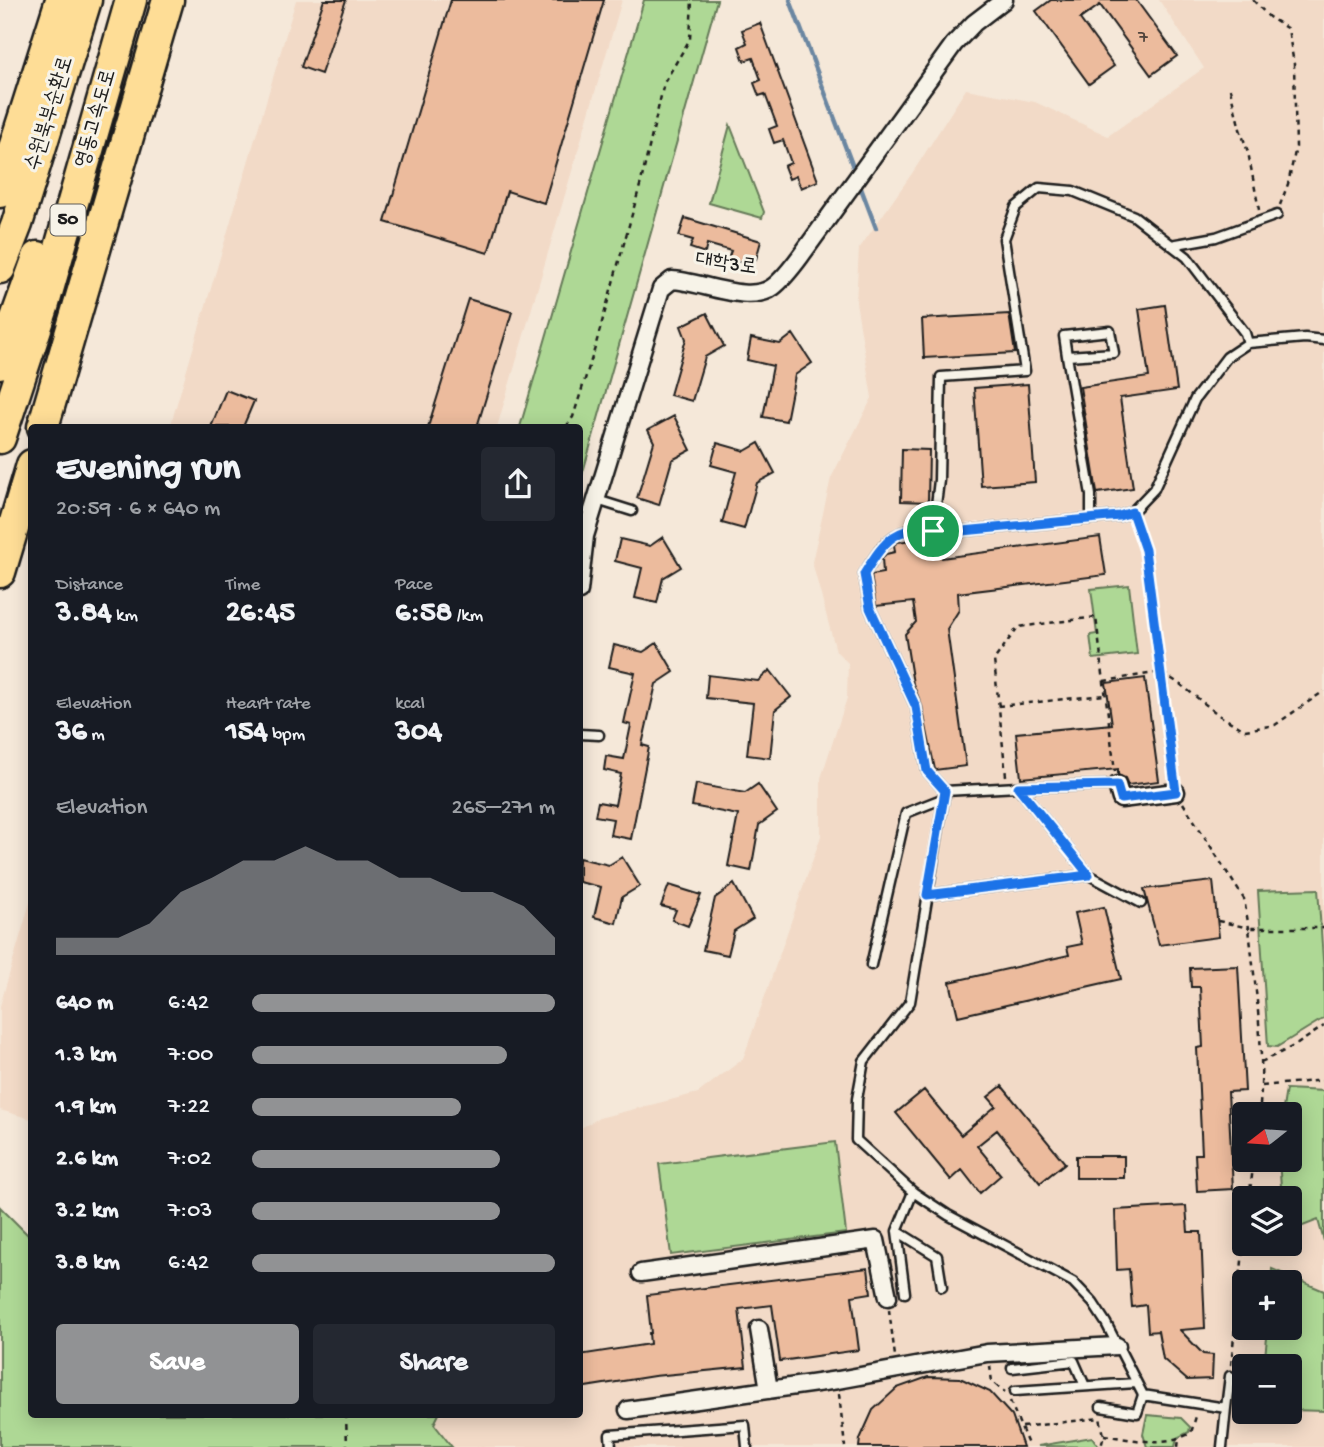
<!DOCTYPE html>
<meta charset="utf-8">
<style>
:root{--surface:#171b24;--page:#242831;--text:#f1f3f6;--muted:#9ea1a6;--accent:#919294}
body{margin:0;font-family:"Gochi Hand","Poor Story",sans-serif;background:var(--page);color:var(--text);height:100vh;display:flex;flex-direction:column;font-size:26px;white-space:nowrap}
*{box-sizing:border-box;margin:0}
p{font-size:23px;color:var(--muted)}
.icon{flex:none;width:38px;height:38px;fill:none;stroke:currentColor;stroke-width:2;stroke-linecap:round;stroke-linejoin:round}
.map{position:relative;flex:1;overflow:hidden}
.side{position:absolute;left:28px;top:424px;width:555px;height:994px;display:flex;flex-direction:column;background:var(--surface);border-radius:7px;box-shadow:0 4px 18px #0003}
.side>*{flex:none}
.needle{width:46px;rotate:253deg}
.fabs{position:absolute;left:1232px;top:1102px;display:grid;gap:14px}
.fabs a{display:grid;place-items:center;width:70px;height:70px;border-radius:7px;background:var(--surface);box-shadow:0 4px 18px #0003;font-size:35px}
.pin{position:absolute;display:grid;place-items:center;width:60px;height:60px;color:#fff;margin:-30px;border:4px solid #fff;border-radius:50%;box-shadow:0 2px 7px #0007}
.round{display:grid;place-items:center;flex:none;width:74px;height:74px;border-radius:7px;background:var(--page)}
.summary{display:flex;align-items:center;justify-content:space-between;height:119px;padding:0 28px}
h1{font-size:38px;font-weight:700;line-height:52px}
.metrics{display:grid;grid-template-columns:repeat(3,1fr);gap:10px;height:119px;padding:7px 28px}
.metrics div{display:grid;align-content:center}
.metrics b{font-size:30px;font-weight:700}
.metrics small{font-size:19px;font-weight:400}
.metrics p{font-size:19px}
.chart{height:196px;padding:14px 28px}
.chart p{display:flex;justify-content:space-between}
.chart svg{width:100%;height:126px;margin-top:7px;fill:var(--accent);opacity:.7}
.button{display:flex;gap:14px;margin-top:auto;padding:14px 28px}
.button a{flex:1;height:80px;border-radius:7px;background:var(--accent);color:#fff;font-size:28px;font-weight:700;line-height:80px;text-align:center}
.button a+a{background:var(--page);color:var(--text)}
ul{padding:0 28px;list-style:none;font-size:23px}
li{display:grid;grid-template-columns:112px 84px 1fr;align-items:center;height:52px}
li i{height:18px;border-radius:9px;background:var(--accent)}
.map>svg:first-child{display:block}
.built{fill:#f2dac7;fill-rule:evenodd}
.green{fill:#aed895;stroke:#657a58;stroke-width:2}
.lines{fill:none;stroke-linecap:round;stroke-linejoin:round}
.stream{stroke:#6b86a1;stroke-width:4.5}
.building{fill:#ecbb9d;stroke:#1c1c1c;stroke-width:2}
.lane-casing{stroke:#1c1c1c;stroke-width:13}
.street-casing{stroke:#1c1c1c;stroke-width:21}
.highway-casing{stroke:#1c1c1c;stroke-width:35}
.path{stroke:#1c1c1c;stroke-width:2.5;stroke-dasharray:5 5;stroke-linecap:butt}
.lane{stroke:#f7f3e8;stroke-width:8}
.street{stroke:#f7f3e8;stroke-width:16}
.highway{stroke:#fedd96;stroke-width:30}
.route-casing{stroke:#fff;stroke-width:14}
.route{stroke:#1a73e8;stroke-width:9}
.labels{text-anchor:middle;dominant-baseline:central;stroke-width:6;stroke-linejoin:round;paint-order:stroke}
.number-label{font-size:18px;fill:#50443c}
.shield{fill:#f7f3e8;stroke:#5e5c59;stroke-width:2}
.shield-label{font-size:19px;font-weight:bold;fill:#1c1c1c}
.street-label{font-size:21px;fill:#1c1c1c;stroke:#f7f3e8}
</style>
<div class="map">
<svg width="1324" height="1447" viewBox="0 0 1324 1447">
<rect width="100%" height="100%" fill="#f5e8d9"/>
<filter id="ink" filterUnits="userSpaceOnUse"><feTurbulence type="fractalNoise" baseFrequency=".0143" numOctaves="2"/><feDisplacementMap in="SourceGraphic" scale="14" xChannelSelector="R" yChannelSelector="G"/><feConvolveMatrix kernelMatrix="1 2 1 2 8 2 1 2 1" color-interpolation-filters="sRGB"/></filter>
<g filter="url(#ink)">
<path class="built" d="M 296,0 L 622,0 L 497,427 L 170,427 Z
M 1159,0 L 1324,0 L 1324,1447 L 203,1447 L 208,1414 L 579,1414 L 579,1129 L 599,1118 L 698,1093 L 743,1059 L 821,836 L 821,778 L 847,698 L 848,663 L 836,651 L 812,562 L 831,478 L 872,398 L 856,302 L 859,249 L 913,172 L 966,89 L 1035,102 L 1108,136 L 1204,68 ZM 1244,1115 L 1290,1115 L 1290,1160 L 1244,1160 ZM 1244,1199 L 1290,1199 L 1290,1244 L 1244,1244 ZM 1244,1283 L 1290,1283 L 1290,1328 L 1244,1328 ZM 1244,1367 L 1290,1367 L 1290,1412 L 1244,1412 Z
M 31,899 L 31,1119 L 0,1110 L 0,1006 Z"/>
<path class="green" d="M 644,0 L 717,0 L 579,486 L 579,427 L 520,427 Z
M 730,125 L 764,212 L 762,218 L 709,203 Z
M 1129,585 L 1137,654 L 1093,659 L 1090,635 L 1097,634 L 1091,589 Z
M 1318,889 L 1324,973 L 1324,1018 L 1277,1047 L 1268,1046 L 1258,891 Z
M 1286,1089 L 1324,1091 L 1324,1241 L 1318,1220 L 1290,1231 L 1290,1199 L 1282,1199 L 1279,1160 L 1290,1160 L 1290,1115 L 1282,1115 Z
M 835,1142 L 846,1233 L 671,1255 L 659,1164 Z
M 0,1207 L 31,1238 L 32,1414 L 439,1414 L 434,1424 L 452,1447 L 0,1447 Z
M 1272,1269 L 1324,1291 L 1324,1411 L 1290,1410 L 1290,1367 L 1264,1367 L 1268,1328 L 1290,1328 L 1290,1283 L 1271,1283 Z
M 1147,1415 L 1181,1418 L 1190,1427 L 1189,1432 L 1177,1438 L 1175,1447 L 1147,1447 L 1143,1434 Z
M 1092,1437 L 1099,1447 L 1038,1446 Z"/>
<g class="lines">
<path class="stream" d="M 790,0 L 856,175
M 859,183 L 876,228"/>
</g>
<path class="building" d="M 324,0 L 346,0 L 321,74 L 301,67 Z
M 451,0 L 604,0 L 544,203 L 507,191 L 488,253 L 385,222 Z
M 1051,0 L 1136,0 L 1177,56 L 1151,75 L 1100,5 L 1080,19 L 1114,66 L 1089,84 L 1036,11 Z
M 760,23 L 818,181 L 801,188 L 796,176 L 789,179 L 784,166 L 791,163 L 783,140 L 774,143 L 769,129 L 777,126 L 765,94 L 759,96 L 754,83 L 761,80 L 753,58 L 744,61 L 739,47 L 747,43 L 742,30 Z
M 685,218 L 761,241 L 756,259 L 744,256 L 742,263 L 728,259 L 731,251 L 707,244 L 705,253 L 690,248 L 693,240 L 679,236 Z
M 468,299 L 512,312 L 477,427 L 428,427 Z
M 1165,305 L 1177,390 L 1120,398 L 1133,488 L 1097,493 L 1080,387 L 1149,377 L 1139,309 Z
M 707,313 L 724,346 L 705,357 L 692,401 L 670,395 L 686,339 L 681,326 Z
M 1009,314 L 1015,353 L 924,358 L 922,319 Z
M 793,334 L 812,363 L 795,375 L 786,421 L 763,417 L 773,366 L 747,360 L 751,338 L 780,344 Z
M 1028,384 L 1035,482 L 981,486 L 974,388 Z
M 226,390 L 254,401 L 243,427 L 211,427 Z
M 674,416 L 691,450 L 672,460 L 659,505 L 637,498 L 654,442 L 648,430 Z
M 717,443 L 745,451 L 759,443 L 775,473 L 757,483 L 744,529 L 722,523 L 736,472 L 711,465 Z
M 902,449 L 929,450 L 928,502 L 901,501 Z
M 663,537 L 681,567 L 663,578 L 657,603 L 635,598 L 642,568 L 615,561 L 620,539 L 650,546 Z
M 931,537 L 937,539 L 942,558 L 1100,537 L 1106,575 L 958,593 L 959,610 L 947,629 L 966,766 L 935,770 L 922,706 L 913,684 L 905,634 L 916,622 L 913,602 L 876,606 L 871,575 L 883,573 L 882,558 L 886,554 L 895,552 L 894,545 L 898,542 Z
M 657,643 L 674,672 L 656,684 L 642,745 L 649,747 L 631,839 L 610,835 L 613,819 L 595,816 L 598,802 L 615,805 L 621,774 L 604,770 L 606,756 L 624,759 L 631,725 L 624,723 L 635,673 L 609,667 L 614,645 L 643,652 Z
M 770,670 L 791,697 L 775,710 L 770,758 L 747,755 L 753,703 L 706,698 L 708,675 L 758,681 Z
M 1145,678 L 1159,781 L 1128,785 L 1125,778 L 1118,775 L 1118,769 L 1021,778 L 1016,733 L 1112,724 L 1106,683 Z
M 696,784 L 745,793 L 758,784 L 777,812 L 759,825 L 751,871 L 728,866 L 738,815 L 692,806 Z
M 622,857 L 640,886 L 622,897 L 616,923 L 594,917 L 601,887 L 579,882 L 579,858 L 609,865 Z
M 1213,881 L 1219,937 L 1159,945 L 1144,889 Z
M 734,884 L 753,919 L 734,931 L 728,955 L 703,950 L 715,898 Z
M 669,885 L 701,895 L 688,926 L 672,920 L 676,910 L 661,906 Z
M 1104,907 L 1121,979 L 958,1016 L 950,982 L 1069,955 L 1067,947 L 1082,944 L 1075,913 Z
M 1238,966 L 1245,1091 L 1228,1092 L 1233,1189 L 1197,1191 L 1195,1154 L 1202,1154 L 1197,1048 L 1203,1047 L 1200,987 L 1191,987 L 1190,968 Z
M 1002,1086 L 1065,1163 L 1040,1183 L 997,1130 L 977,1146 L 1001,1175 L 980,1193 L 962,1170 L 951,1180 L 896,1113 L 924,1090 L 961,1135 L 996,1106 L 988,1097 Z
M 1076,1156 L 1124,1156 L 1124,1178 L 1076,1178 Z
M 1186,1206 L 1188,1232 L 1201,1232 L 1205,1328 L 1180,1330 L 1203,1354 L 1213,1355 L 1212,1379 L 1187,1380 L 1163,1359 L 1158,1331 L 1148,1332 L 1146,1305 L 1132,1307 L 1129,1269 L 1117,1270 L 1115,1210 Z
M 868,1268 L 871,1293 L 852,1296 L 859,1350 L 780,1361 L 772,1305 L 739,1309 L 746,1367 L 654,1376 L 579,1388 L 579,1355 L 650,1344 L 649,1333 L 651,1333 L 647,1295 Z
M 928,1377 L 960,1378 L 990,1392 L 1012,1416 L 1023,1447 L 859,1447 L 860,1439 L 873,1410 L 897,1388 Z"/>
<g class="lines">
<g class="lane-casing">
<path id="lane" d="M 1171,245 L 1216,237 L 1277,215
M 1067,356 L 1114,353 L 1110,331 L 1064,336 L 1067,356 L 1091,495 L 1091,519
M 597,500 L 632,511
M 933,531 L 939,480 L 941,377 L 1025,371 L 1004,239 L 1016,207 L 1039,188 L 1073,191 L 1134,216 L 1187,257 L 1245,333 L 1248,343
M 579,734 L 599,735
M 1018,787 L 1117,785
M 945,791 L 1018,787 L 1089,875 L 1141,903
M 927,895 L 1089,875
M 871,965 L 906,813 L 944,798
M 897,1231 L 937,1256 L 942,1287
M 905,1293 L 897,1231 L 913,1192
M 1012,1368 L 1074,1361 L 1085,1386
M 1015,1391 L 1136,1383
M 1101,1407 L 1137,1413 L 1143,1395
M 1226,1408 L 1230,1376
M 611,1447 L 610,1435 L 745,1425 L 747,1447
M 1222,1447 L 1226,1408 L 1143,1395 L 1106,1323 L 1093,1303 L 1073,1282 L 948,1215 L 913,1192 L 856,1140 L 857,1099 L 864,1061 L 910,1002 L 945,791 L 927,771 L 916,707 L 870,608 L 864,574 C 885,540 898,521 942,533 L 1119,516 L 1132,512 L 1154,489 L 1195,399 L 1227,357 L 1248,343 L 1305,338 L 1324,340"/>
</g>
<g class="street-casing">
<path id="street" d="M 579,591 L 585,536 L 661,289 L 672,280 C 700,281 749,305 773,287 C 786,277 796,262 805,250 L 954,44 L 974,23 L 1004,0
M 1117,785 L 1121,799 L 1176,792
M 641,1273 L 876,1240 L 888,1297
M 759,1329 L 769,1390
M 628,1410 L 838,1380 L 987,1353 L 1117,1346"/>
</g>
<g class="highway-casing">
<path id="highway" d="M 0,192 L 61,0
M 0,268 L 17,224 L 86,0
M 0,363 L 38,257
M 43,427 L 168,0
M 0,438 L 43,307 L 131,0
M 0,572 L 32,465"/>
</g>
<path class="path" d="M 1253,0 L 1269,17 L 1288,29 L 1294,64 L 1296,147 L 1288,184 L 1280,205
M 1230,89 L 1240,129 L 1248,152 L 1259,210
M 566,427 L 573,417 L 594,351 L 641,182 L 664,83 L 690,39 L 692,0
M 1135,522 L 1145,550 L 1174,778
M 1104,681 L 1161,672 L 1180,684 L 1220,716 L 1245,730 L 1275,725 L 1324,691
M 998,706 L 1105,695
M 1006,776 L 994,660 L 1018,627 L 1096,617 L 1115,772
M 1183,803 L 1244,899 L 1249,928 L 1218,921
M 1261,1062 L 1296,1045 L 1324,1026
M 1262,1086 L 1324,1080
M 1259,1115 C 1266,1053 1255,989 1249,928 L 1324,928
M 1249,1199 L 1254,1160
M 889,1310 L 895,1356
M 1231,1365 L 1244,1242
M 990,1366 L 992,1382 L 1005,1392
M 839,1394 L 845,1447
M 1010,1401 L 1029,1447
M 346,1414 L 347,1447
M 1022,1427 L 1100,1418 L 1104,1435 L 1101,1447
M 1104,1435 C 1133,1440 1164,1447 1191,1433 L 1197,1413
M 1178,1447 L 1179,1439"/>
<use href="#lane" class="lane"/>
<use href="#street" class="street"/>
<use href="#highway" class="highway"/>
</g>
</g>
<g class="lines" filter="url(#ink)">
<g class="route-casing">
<path id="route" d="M 1132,512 L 1145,550 L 1176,792 L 1121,799 L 1117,785 L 1018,787 L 1089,875 L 927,895 L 945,791 L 927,771 L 916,707 L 870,608 L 864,574 C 885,540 898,521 942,533 L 1119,516 Z"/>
</g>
<use href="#route" class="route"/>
</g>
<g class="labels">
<g class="number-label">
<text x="1143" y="38">7</text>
</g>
<rect class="shield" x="50.5" y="204.5" width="35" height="31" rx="5"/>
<g class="shield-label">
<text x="68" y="220">50</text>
</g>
<g class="street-label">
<text transform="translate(51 114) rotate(-73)">수원북부순환로</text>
<text transform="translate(97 119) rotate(-74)">영동고속도로</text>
<text transform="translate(726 265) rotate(8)">대학3로</text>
</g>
</g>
</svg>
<div class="fabs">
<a><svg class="needle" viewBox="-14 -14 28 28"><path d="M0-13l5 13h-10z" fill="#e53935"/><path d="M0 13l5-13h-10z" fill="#9ea1a6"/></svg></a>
<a><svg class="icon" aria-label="layers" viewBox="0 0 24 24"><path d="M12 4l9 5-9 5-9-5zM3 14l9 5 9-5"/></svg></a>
<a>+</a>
<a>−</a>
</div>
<div class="pin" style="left:933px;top:531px;background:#1e9e55"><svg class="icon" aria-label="arrive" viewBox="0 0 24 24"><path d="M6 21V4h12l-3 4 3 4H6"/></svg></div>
<section class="side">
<div class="summary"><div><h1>Evening run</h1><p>20:59 · 6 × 640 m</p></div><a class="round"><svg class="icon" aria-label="share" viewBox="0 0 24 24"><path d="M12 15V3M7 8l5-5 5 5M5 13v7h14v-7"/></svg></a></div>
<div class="metrics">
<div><p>Distance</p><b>3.84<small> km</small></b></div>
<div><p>Time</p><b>26:45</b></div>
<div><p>Pace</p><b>6:58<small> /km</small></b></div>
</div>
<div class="metrics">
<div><p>Elevation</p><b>36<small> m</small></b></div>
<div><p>Heart rate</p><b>154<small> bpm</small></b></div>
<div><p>kcal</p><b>304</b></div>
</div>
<div class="chart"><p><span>Elevation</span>265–271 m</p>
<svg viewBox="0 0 160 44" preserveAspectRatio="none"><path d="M0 44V38L10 38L20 38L30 33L40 22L50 17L60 11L70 11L80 6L90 11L100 11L110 17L120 17L130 22L140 22L150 27L160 38V44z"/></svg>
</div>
<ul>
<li><b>640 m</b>6:42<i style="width:100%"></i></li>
<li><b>1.3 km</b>7:00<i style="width:84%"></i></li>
<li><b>1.9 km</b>7:22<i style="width:69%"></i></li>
<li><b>2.6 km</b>7:02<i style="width:82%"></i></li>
<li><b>3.2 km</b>7:03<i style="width:82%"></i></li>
<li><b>3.8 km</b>6:42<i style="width:100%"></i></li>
</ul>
<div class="button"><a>Save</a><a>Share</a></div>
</section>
</div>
